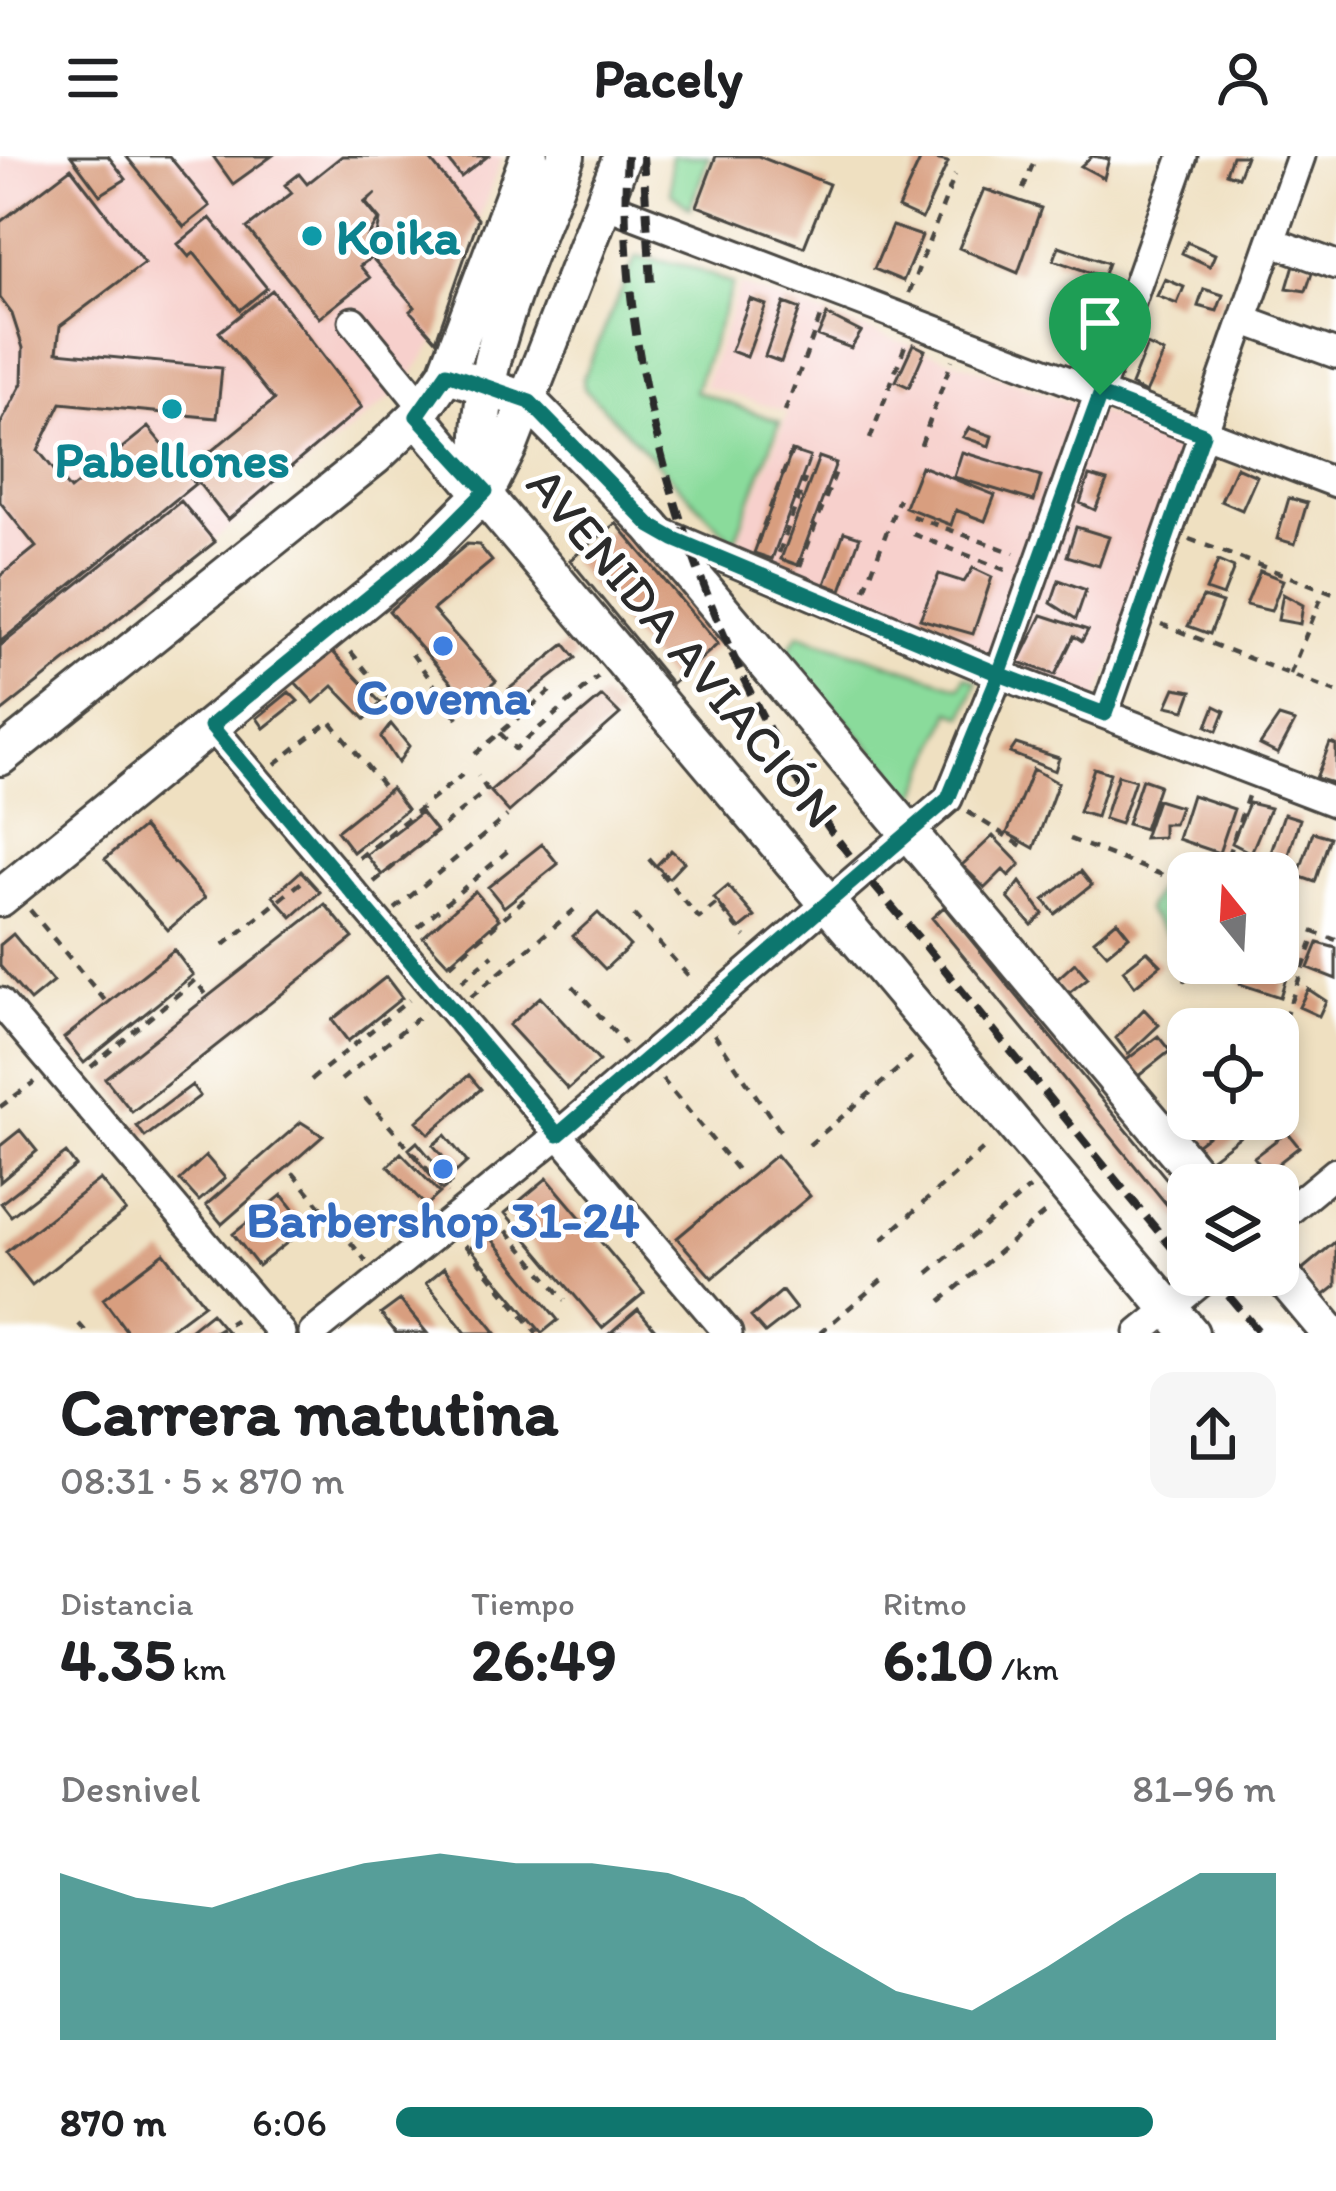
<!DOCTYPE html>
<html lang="es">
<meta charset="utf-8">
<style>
:root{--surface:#fff;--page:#f6f6f6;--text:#202124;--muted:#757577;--accent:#0f766e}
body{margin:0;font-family:Itim,sans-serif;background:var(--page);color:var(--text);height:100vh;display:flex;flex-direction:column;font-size:45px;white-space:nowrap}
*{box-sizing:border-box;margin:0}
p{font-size:39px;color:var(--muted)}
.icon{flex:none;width:66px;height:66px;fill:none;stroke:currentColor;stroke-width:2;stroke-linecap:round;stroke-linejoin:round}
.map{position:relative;height:1177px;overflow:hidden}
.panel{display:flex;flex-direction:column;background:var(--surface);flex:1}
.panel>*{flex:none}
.needle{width:78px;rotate:342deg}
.buttons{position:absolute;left:1167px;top:696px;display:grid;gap:24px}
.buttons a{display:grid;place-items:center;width:132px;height:132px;border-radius:24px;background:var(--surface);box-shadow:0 6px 18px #0003;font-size:60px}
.pin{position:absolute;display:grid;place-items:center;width:102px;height:102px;color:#fff;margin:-123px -51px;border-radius:50% 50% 50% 0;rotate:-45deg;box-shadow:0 0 12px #0007}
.pin .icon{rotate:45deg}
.round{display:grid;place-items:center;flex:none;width:126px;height:126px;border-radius:24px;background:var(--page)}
.headline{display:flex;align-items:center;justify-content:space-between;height:204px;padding:0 60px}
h1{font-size:66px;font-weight:800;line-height:90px}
.stats{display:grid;grid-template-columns:repeat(3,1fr);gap:18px;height:204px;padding:12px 60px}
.stats div{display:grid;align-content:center}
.stats b{font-size:60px;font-weight:800}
.stats small{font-size:33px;font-weight:400}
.stats p{font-size:33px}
.chart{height:336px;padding:24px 60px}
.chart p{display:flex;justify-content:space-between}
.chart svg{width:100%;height:216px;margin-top:12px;fill:var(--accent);opacity:.7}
ul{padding:0 60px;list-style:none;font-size:39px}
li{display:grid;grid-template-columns:192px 144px 1fr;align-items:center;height:90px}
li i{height:30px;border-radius:15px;background:var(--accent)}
header{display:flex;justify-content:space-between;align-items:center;height:156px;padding:0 60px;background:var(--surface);font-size:54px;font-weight:800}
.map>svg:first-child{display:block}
.built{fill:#f7d0cc}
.green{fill:#8adb9b;stroke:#5a8363;stroke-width:3}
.building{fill:#d89e7f}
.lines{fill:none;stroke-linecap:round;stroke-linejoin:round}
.minor-casing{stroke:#484642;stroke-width:33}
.major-casing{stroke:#484642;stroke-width:42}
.path{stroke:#484642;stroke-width:4.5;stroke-dasharray:9 9;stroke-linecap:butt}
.minor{stroke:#fff;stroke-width:27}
.major{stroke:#fff;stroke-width:36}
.rail{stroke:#2b2b2b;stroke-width:8;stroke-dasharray:18 9;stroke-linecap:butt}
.route-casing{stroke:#fff;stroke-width:24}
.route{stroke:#0f766e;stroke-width:15}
.culture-dot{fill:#0f9aa8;stroke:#fff;stroke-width:4.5}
.shop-dot{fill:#3f7fe0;stroke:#fff;stroke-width:4.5}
.labels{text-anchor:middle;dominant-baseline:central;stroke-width:9;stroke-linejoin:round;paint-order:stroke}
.culture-label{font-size:51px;font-weight:bold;fill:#0d838f;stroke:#fff;text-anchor:start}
.street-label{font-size:51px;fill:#2b2b2b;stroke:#fff}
.shop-label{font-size:51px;font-weight:bold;fill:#366cbe;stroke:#fff}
</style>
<header><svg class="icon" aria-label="menu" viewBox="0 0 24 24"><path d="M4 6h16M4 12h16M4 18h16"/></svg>Pacely<svg class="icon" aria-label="person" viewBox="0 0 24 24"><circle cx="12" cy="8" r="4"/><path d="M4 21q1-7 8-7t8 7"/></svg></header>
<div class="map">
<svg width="1336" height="1177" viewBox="0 0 1336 1177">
<rect width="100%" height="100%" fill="#fff"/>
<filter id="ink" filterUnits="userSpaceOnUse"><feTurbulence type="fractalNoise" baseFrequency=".00833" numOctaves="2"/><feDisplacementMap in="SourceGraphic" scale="24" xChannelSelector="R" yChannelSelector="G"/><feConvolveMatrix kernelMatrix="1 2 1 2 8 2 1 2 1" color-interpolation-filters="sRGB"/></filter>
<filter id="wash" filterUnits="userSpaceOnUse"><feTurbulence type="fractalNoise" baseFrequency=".004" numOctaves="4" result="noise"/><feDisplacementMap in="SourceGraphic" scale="48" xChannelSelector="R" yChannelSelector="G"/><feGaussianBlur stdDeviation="2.7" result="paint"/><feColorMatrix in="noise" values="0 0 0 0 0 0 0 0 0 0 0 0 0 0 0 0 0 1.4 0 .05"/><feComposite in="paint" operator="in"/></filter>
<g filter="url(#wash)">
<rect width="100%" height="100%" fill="#efe0c1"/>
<path class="built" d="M 0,0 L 502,0 L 436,184 L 405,230 L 0,557 Z
M 740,129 L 1204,293 L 1096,547 L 732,398 L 788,256 L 704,230 Z"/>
<path class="green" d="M 671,0 L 709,0 L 690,52 L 671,37 Z
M 636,101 L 688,110 L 733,128 L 695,235 L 780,266 L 734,386 L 584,232 L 583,222 Z
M 799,478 L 960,531 L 965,520 L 977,525 L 964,560 L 951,555 L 910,657 L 884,625 L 891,614 L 785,498 Z
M 1160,728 L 1188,738 L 1188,773 L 1179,794 L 1146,754 Z"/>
<g id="blocks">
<path class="building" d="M 71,0 L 108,0 L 126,23 L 100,39 Z
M 126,0 L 169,0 L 210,50 L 184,71 Z
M 213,0 L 272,0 L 233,28 Z
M 342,0 L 427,0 L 478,63 L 436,184 L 410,155 L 415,151 L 373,103 L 382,96 L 371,84 L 377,78 L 380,64 L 366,47 L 376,37 L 364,47 L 378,64 L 366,84 L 377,97 L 360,110 L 370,122 L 319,162 L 247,72 L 292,37 L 285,29 L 299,18 L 307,28 Z
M 445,0 L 488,0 L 461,21 Z
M 716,0 L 758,0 L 829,28 L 804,91 L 697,50 Z
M 922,0 L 948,6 L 922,63 L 898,52 Z
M 1092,0 L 1109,3 L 1104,22 L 1081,10 Z
M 1232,0 L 1246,0 L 1238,21 L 1226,17 Z
M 71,12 L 144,107 L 60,170 L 57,196 L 222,212 L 217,262 L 61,247 L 38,294 L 70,334 L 148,271 L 195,328 L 0,486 L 0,420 L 36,391 L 0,346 L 0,269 L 22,227 L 23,192 L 12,158 L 0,142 L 0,66 Z
M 984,33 L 1041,52 L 1018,117 L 959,92 Z
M 210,62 L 267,132 L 240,154 L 194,97 L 189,101 L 178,88 Z
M 892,70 L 922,80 L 903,125 L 874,113 Z
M 1187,86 L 1215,98 L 1210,110 L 1182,97 Z
M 1059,90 L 1108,107 L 1103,121 L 1054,104 Z
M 1296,102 L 1315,108 L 1306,135 L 1287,132 Z
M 1165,123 L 1184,131 L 1177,148 L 1157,140 Z
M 1204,133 L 1223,139 L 1217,155 L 1198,150 Z
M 272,134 L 362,251 L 228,364 L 188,314 L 274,244 L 219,176 Z
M 750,143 L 766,149 L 747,201 L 731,195 Z
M 784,147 L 800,153 L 781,206 L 765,200 Z
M 827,159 L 861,176 L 851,192 L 818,180 Z
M 913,188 L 925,194 L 909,231 L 896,225 Z
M 1147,189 L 1164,197 L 1146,237 L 1131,229 Z
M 969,272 L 992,280 L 989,290 L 963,281 Z
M 792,295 L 810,301 L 772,403 L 754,397 Z
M 962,296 L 1041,320 L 1034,345 L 954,321 Z
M 819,301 L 836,307 L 798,409 L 781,403 Z
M 921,310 L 995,339 L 985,365 L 956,354 L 951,369 L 905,351 Z
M 1236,311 L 1257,320 L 1242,354 L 1221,345 Z
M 1089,320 L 1107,325 L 1095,354 L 1080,347 Z
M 1289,342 L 1307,347 L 1295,388 L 1277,383 Z
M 181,345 L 215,386 L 0,557 L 0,490 Z
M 616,367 L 718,488 L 672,528 L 570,404 Z
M 1076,371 L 1109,381 L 1099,410 L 1067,400 Z
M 844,376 L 860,381 L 841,434 L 825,428 Z
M 467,388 L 479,389 L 492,405 L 433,454 L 496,525 L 470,548 L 389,455 Z
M 1218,405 L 1234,412 L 1223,440 L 1206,434 Z
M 973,412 L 992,421 L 973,478 L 920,463 L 939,418 L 964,426 Z
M 1260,415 L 1283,424 L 1271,455 L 1246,449 Z
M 1059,424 L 1086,434 L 1076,463 L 1051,447 Z
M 1283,438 L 1303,449 L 1300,468 L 1278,464 Z
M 1203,441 L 1222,447 L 1210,478 L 1188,470 Z
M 1042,459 L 1088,474 L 1082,485 L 1074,480 L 1055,519 L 1019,506 Z
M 565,488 L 576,502 L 519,546 L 509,533 Z
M 330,493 L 381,547 L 365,563 L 333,530 L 314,547 L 295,526 Z
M 1175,532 L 1192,535 L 1185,554 L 1167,550 Z
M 289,536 L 298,545 L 264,572 L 257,562 Z
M 602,540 L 620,558 L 509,656 L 490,635 Z
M 1215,550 L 1225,555 L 1217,575 L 1207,570 Z
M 1279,561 L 1295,566 L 1278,598 L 1260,589 Z
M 391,568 L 409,590 L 398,607 L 381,581 Z
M 1330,587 L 1336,589 L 1336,628 L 1316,622 Z
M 1016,588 L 1059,602 L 1055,615 L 1010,597 Z
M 1094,612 L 1110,617 L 1096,661 L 1079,656 Z
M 1033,613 L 1058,627 L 1034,692 L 1007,677 Z
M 1118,619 L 1135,624 L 1120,668 L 1104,663 Z
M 1142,623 L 1159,629 L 1144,673 L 1127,668 Z
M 391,632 L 407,653 L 353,696 L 337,675 Z
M 1192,639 L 1234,653 L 1219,697 L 1178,683 Z
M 1157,644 L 1180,651 L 1174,668 L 1163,668 L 1163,681 L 1144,682 Z
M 1249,647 L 1270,652 L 1251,697 L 1232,687 Z
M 421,656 L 437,676 L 382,719 L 366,699 Z
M 1284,658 L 1300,663 L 1286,708 L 1269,702 Z
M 143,671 L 205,742 L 168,774 L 105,703 Z
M 1313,676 L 1330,681 L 1315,726 L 1298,720 Z
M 993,680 L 1020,708 L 1009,720 L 1003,714 L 985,732 L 962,709 Z
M 542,688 L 558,708 L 504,751 L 488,731 Z
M 671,694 L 684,706 L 669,722 L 656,710 Z
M 301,715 L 320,736 L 292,761 L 273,740 Z
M 1081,715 L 1092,729 L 1055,758 L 1044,744 Z
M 1020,726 L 1043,758 L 1032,769 L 1008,742 Z
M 728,730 L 755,761 L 740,773 L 714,742 Z
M 475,735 L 499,763 L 448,808 L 423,781 Z
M 325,748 L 353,782 L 132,956 L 105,922 Z
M 944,751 L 1188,1049 L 1185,1071 L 932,762 Z
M 598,757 L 630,790 L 605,813 L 573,780 Z
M 1117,765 L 1129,780 L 1107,798 L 1094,784 Z
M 13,778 L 53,826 L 30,845 L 0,810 L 0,789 Z
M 1318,787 L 1336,792 L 1336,823 L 1308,812 Z
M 174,794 L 193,819 L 84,907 L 64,882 Z
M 1147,795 L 1161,809 L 1135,830 L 1123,814 Z
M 1075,807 L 1088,822 L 1065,840 L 1054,826 Z
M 1247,809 L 1286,822 L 1280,841 L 1240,828 Z
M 386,821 L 402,842 L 348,885 L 332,864 Z
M 1308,833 L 1326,845 L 1319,860 L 1299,851 Z
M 540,841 L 599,905 L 568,933 L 509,869 Z
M 1144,853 L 1159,869 L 1128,898 L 1116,882 Z
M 1158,880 L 1170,895 L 1137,921 L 1125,905 Z
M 469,919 L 481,933 L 429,978 L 417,965 Z
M 192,929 L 200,940 L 145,981 L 137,970 Z
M 1230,963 L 1242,979 L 1209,1004 L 1197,988 Z
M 301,966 L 323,980 L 222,1068 L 206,1049 Z
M 20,974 L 37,995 L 0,1026 L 0,990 Z
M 1287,976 L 1299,991 L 1266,1017 L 1254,1001 Z
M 445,979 L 467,1006 L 456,1016 L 433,989 Z
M 417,986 L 451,1027 L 442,1034 L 409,993 Z
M 66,997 L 76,1010 L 11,1060 L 1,1047 Z
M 401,997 L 440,1037 L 426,1050 L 388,1010 Z
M 776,999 L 810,1040 L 712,1122 L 677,1082 Z
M 206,1000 L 225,1022 L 199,1045 L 180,1024 Z
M 547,1022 L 644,1137 L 602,1172 L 505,1057 Z
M 100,1023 L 126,1055 L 32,1129 L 6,1096 Z
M 282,1039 L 307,1071 L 258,1110 L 233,1078 Z
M 488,1078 L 558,1164 L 542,1177 L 470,1092 Z
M 1336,1085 L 1336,1130 L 1321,1142 L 1299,1116 Z
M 164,1097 L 204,1148 L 165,1177 L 128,1177 L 103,1143 Z
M 444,1112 L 496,1177 L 466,1177 L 426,1127 Z
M 782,1135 L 796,1153 L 765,1177 L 751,1161 Z
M 400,1144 L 427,1177 L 396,1177 L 381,1158 Z
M 638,1153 L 658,1177 L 610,1177 Z
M 211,1157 L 228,1177 L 186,1177 Z"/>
</g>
</g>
<g filter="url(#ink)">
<use href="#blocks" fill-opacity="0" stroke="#484642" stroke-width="3"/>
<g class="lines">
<g class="minor-casing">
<path id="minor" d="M 605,48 L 1336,327
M 1271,85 L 1336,109
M 1243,164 L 1336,198
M 353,165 L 424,252
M 659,375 L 999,518 L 1336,647
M 1104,558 L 1301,0
M 211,570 L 728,1177
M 0,846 L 281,1177
M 1278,1064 L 1336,1016
M 313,1177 L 558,979 L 948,643 L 999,518 L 1183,0
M 1139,1177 L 1210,1119"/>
</g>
<g class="major-casing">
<path id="major" d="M 447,217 L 529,246 L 651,370 L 1205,1029
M 417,260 L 1190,1177
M 486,335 C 461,231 531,99 566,0
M 0,601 L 375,300 L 417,260 L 447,217 L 529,0
M 0,742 L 428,393 L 486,335 L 509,290 L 622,0
M 1278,1115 L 1330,1177"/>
</g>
<path class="path" d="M 1023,33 L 1036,0
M 909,137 L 955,19
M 785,255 L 821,159
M 870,283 L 906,187
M 921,289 L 952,204
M 912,360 L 1014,397
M 913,378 L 1008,415
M 1189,383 L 1336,438
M 757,387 L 795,286
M 779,397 L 805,323
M 800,410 L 836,315
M 865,433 L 899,343
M 1161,468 L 1336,536
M 351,496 L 403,560 L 439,533
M 412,498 L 458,562
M 1290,518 L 1324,435
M 500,577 L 515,593 L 598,521
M 475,598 L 550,535
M 275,608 L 330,565 L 389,637
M 968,656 L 1025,692
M 1070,683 L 1188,729
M 359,702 L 462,619
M 649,703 L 699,762 L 717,747 L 745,781
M 1222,717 L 1249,637
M 374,726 L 487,634 L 478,620
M 395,753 L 507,660
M 30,754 L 107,847
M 634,759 L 694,826
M 1278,763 L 1336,784
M 418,771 L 510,693
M 224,789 L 308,721
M 450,809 L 527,741
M 462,825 L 493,799
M 1184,826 L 1191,807
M 573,830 L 625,888
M 471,841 L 581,748
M 714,878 L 785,982
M 1278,880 L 1316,777
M 91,911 L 195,824 L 208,841
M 662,923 L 739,1016
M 311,924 L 409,844
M 341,924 L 425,856
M 365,942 L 448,1037
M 0,951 L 34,926
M 809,989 L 918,896
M 293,1017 L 366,1105
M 495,1061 L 565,1144
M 882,1084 L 989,988
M 465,1089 L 537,1177
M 928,1117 L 1030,1032
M 941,1145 L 1047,1055
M 79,1168 L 87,1177
M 214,1177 L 235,1164
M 820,1177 L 884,1122"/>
<use href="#minor" class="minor"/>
<use href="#major" class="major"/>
<path class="rail" d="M 627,0 C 613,212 701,476 816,653 C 852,708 900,758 941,809 C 1023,910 1104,1011 1188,1111
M 643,0 L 651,126
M 1211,1119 L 1260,1177"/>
</g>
</g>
<g class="lines" filter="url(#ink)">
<g class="route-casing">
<path id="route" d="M 1100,239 L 999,518 L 674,383 L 651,370 L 530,246 L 447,217 L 417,260 L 486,335 L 428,393 L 211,570 L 558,979 L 948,643 L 999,518 L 1105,558 L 1203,278 L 1100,239"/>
</g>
<use href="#route" class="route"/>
</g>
<g class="culture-dot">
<circle cx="312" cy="80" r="12"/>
<circle cx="172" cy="253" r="12"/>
</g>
<g class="shop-dot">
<circle cx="443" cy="490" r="12"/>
<circle cx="443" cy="1013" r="12"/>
</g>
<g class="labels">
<g class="culture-label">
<text x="336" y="80">Koika</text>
<text x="172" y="303" text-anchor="middle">Pabellones</text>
</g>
<g class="street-label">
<text transform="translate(683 491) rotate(50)">AVENIDA AVIACIÓN</text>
</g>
<g class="shop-label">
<text x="443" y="540">Covema</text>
<text x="443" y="1063">Barbershop 31-24</text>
</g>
</g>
</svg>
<div class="buttons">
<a><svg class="needle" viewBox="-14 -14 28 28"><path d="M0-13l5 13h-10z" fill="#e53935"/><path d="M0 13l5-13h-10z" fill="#757577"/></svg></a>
<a><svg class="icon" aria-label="locate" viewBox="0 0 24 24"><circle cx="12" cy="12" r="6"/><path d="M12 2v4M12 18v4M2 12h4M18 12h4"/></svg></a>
<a><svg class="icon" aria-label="layers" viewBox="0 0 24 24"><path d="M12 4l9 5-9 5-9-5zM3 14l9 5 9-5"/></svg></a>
</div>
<div class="pin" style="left:1100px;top:239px;background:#1e9e55"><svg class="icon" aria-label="arrive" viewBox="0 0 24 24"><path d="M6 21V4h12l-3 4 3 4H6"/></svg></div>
</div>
<section class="panel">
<div class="headline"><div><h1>Carrera matutina</h1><p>08:31 · 5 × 870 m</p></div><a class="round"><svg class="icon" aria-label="share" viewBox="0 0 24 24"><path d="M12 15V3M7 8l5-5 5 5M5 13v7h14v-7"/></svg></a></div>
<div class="stats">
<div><p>Distancia</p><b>4.35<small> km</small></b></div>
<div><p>Tiempo</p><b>26:49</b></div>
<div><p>Ritmo</p><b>6:10<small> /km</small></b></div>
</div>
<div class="chart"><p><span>Desnivel</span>81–96 m</p>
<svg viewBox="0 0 160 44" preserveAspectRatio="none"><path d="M0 44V10L10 15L20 17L30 12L40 8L50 6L60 8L70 8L80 10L90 15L100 25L110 34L120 38L130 29L140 19L150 10L160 10V44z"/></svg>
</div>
<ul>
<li><b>870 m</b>6:06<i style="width:86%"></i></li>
</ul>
</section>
